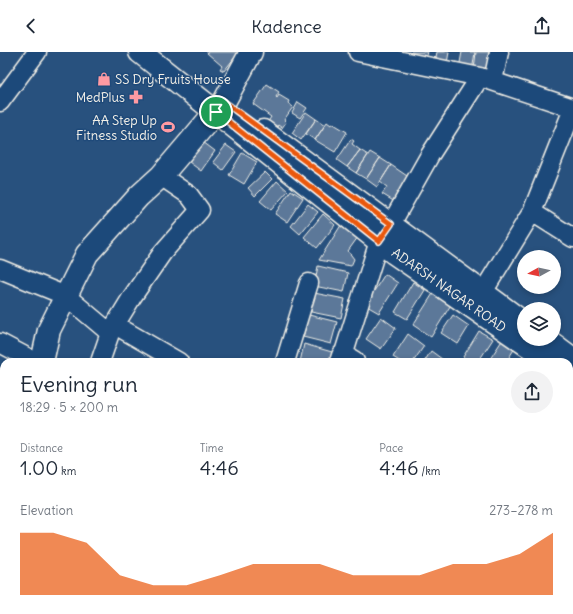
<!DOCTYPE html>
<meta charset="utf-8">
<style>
:root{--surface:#fff;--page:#f2f2f3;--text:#1f2937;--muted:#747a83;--accent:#ea580c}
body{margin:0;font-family:Delius,sans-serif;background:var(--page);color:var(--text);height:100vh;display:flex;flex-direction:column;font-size:15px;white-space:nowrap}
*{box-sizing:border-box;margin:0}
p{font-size:13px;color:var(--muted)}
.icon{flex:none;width:22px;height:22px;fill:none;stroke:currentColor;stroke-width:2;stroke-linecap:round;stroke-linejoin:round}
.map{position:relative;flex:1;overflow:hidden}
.drawer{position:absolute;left:0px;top:306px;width:573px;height:256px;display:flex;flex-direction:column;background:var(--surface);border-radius:12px 12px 0 0;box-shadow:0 2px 6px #0003}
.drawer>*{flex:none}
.needle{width:26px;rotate:262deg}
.controls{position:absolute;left:517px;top:198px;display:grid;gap:8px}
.controls a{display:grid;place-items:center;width:44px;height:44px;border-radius:50%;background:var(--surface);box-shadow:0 2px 6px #0003;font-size:20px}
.pin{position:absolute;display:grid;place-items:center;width:34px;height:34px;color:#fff;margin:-17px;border:2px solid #fff;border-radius:50%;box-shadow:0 1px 4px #0007}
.round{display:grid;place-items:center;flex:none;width:42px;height:42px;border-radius:21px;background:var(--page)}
.headline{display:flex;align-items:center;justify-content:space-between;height:68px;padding:0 20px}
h1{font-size:22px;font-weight:600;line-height:30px}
.metrics{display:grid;grid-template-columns:repeat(3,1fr);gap:6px;height:68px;padding:4px 20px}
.metrics div{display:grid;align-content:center}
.metrics b{font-size:20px;font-weight:600}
.metrics small{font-size:11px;font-weight:400}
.metrics p{font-size:11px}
.chart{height:112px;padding:8px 20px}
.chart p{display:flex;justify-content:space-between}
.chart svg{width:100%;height:72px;margin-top:4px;fill:var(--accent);opacity:.7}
header{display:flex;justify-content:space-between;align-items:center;height:52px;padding:0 20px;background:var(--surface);font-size:18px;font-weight:600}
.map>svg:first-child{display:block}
.green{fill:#45688e;stroke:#9cacbb}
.building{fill:#5b7899;stroke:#f4f1e8}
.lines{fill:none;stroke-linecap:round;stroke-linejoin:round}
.service-casing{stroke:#f4f1e8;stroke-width:12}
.minor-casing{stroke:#f4f1e8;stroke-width:21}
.tertiary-casing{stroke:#f4f1e8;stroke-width:25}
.secondary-casing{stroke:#f4f1e8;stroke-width:25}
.service{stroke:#1f4a7a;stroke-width:9}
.minor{stroke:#1f4a7a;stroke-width:18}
.tertiary{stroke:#1f4a7a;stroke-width:22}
.secondary{stroke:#1f4a7a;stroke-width:22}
.route-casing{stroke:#fff;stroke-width:8}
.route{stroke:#ea580c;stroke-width:5}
.labels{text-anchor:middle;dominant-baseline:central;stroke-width:3;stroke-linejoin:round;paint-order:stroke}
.poi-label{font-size:13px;fill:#f4f1e8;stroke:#1f4a7a;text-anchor:end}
.street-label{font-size:13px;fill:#f4f1e8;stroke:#1f4a7a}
</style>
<header><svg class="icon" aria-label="back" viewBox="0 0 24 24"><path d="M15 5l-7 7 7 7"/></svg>Kadence<svg class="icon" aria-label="share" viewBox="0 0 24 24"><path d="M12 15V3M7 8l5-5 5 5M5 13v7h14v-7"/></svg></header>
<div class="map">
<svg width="573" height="562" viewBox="0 0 573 562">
<rect width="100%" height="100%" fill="#28517e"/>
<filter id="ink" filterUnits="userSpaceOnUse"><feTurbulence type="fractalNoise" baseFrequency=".025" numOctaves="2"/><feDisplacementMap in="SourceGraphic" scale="8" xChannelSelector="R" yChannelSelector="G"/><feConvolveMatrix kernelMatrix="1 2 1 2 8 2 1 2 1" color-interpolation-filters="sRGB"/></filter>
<g filter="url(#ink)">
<path class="green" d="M 0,490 L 4,492 L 4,558 L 207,558 L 215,562 L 0,562 Z"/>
<path class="building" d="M 207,0 L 239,0 L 224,19 L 220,17 L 222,14 L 207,1 Z
M 411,0 L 428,0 L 425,9 L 410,4 Z
M 437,0 L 449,0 L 446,17 L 434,15 Z
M 462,0 L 475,0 L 473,13 L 468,17 L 459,16 Z
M 476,0 L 495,0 L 492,20 L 474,18 Z
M 267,32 L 279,40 L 276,45 L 277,46 L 279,43 L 289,49 L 288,51 L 293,55 L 284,68 L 286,70 L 282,76 L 278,73 L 275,77 L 267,71 L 271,65 L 253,52 Z
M 298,50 L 307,56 L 300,66 L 292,61 Z
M 306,60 L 316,67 L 301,88 L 292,81 Z
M 316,67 L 325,73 L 315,88 L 306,82 Z
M 327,70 L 331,73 L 332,71 L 347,80 L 335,100 L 315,88 Z
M 351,87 L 354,89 L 352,92 L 360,98 L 347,115 L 337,108 Z
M 203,90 L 215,99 L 201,119 L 189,110 Z
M 226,93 L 236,100 L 223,118 L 213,110 Z
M 360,98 L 368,103 L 356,121 L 347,115 Z
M 370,100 L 380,106 L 366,127 L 356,121 Z
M 242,101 L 257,110 L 244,132 L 229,123 Z
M 380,106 L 391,113 L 377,135 L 366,127 Z
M 391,113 L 410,126 L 395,150 L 382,142 L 387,135 L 380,130 Z
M 265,120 L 272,127 L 255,144 L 248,136 Z
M 277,129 L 288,139 L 271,158 L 260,149 Z
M 291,138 L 303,146 L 287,170 L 275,162 Z
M 308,152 L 318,160 L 300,182 L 291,174 Z
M 323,162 L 335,173 L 317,196 L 304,185 Z
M 343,170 L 358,185 L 348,199 L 354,207 L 351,214 L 319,208 Z
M 318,214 L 348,221 L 344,240 L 314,234 Z
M 385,222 L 398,231 L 379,261 L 365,253 Z
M 413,230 L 425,238 L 407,267 L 395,260 Z
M 434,240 L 452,251 L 431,285 L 413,273 Z
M 314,241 L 345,247 L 341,266 L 311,260 Z
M 309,263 L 337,270 L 331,292 L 303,285 Z
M 453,263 L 469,274 L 458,292 L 441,281 Z
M 381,265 L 396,276 L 381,297 L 366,287 Z
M 479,279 L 493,287 L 478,310 L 470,310 L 463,305 Z
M 408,282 L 424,294 L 413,310 L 401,310 L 393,305 Z
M 503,287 L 515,296 L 506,310 L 488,310 Z
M 304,292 L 332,300 L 330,310 L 300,310 Z
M 431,299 L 446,310 L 424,310 Z
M 572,331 L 573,332 L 573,378 L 569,376 L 569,336 Z
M 257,558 L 273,558 L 273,562 L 258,562 Z
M 284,558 L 303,558 L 303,562 L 284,562 Z
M 314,558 L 334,558 L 335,562 L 315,562 Z
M 341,558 L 361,558 L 362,562 L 341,562 Z
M 367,558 L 382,558 L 383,562 L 368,562 Z
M 410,558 L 436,558 L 438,560 L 437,562 L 407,562 Z"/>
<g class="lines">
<g class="service-casing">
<path id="service" d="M 569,503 L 573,506"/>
</g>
<g class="minor-casing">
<path id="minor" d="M 358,0 L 480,25 L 573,56
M 493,29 L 499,0
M 0,50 L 37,0
M 532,160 L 573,186
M 0,217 L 66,244 L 110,281
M 483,240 L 532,160 L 573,57
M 115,273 L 179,310
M 0,291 L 36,310
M 343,304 L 379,189 L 391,172 L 430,103 L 480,25
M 100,310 L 110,281 L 132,245 L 163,200 L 200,158 L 189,143 L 161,124
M 285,310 L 309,231"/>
</g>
<g class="tertiary-casing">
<path id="tertiary" d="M 42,310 L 49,278 L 87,202 L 139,144 L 161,124 L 224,50 L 251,0
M 341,310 L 343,304 L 353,310
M 0,461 L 4,462"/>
</g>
<g class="secondary-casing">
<path id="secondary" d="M 140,0 L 394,201 L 552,310
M 263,79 L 524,271
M 546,287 L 573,307
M 569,419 L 573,412
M 569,441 L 573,435
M 469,562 L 472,558
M 488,562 L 491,558"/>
</g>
<use href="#service" class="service"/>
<use href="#minor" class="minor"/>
<use href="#tertiary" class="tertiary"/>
<use href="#secondary" class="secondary"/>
</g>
</g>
<g class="lines" filter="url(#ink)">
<g class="route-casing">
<path id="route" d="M 224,50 L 391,172 L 379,189 L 216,60 Z"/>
</g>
<use href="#route" class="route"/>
</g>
<defs>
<g id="shop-bare" transform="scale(1.08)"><path d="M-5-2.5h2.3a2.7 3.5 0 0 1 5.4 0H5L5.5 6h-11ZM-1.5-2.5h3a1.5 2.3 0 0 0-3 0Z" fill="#ff9aa2" stroke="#1f4a7a" stroke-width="2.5" paint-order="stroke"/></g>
<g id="pharmacy-bare" transform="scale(1.08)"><path d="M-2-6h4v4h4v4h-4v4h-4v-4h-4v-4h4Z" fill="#ff9aa2" stroke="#1f4a7a" stroke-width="2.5" paint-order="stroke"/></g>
<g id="stadium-bare" transform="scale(1.08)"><path d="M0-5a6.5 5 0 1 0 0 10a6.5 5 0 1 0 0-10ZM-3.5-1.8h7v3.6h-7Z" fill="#ff9aa2" stroke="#1f4a7a" stroke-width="2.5" paint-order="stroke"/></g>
</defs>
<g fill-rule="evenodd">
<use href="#shop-bare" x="104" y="27"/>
<use href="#pharmacy-bare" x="136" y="45"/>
<use href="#stadium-bare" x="168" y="75"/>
</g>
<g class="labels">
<g class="poi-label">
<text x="115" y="27" text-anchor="start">SS Dry Fruits House</text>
<text x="125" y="45">MedPlus</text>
<text x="157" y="68">AA Step Up<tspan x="157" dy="15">Fitness Studio</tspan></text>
</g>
<g class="street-label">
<text transform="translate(449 238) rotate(35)">ADARSH NAGAR ROAD</text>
</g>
</g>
</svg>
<div class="controls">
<a><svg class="needle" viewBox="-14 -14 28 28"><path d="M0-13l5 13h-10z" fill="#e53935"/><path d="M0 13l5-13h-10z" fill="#747a83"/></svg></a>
<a><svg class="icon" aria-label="layers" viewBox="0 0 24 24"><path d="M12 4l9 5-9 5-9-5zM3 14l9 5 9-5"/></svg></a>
</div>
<div class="pin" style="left:216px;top:60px;background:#1e9e55"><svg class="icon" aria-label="arrive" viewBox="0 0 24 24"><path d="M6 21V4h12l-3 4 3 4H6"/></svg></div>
<section class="drawer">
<div class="headline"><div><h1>Evening run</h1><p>18:29 · 5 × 200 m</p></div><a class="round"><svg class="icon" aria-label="share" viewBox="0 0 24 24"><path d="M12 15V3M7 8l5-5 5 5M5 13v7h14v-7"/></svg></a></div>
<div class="metrics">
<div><p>Distance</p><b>1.00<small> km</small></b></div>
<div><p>Time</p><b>4:46</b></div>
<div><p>Pace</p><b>4:46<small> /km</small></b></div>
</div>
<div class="chart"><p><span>Elevation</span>273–278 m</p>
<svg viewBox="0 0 160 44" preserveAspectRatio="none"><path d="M0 44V6L10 6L20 12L30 32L40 38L50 38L60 32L70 25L80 25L90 25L100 32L110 32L120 32L130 25L140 25L150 19L160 6V44z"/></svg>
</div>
</section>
</div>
